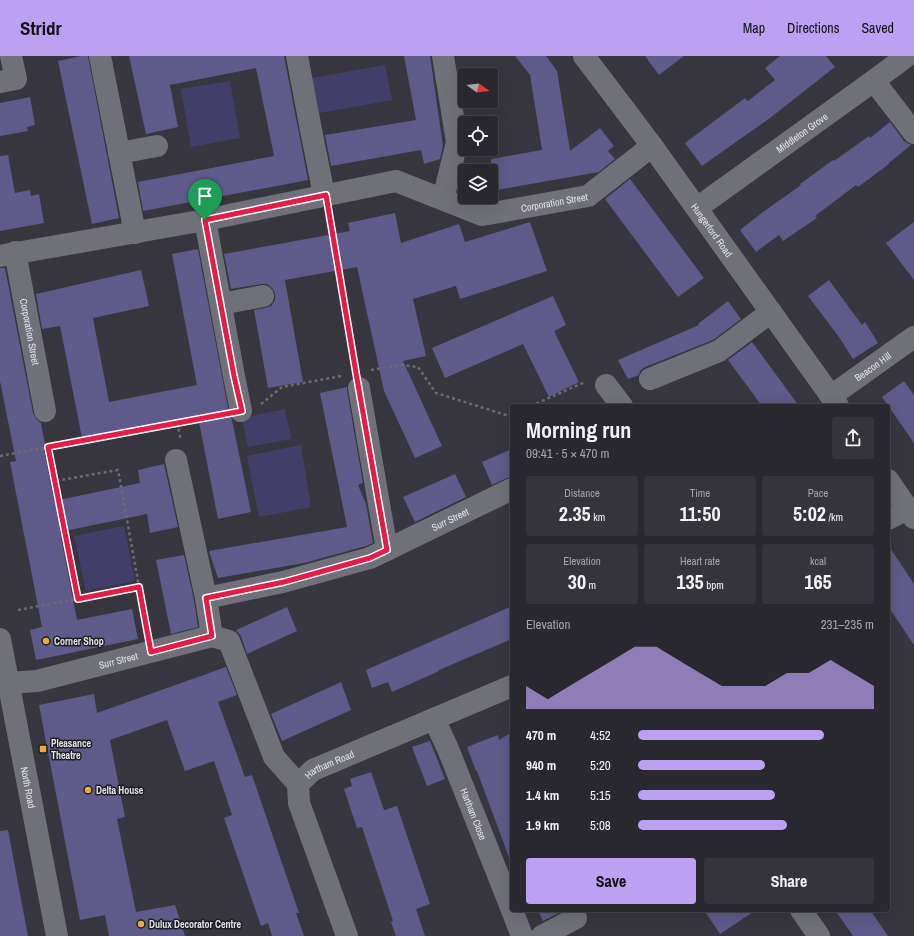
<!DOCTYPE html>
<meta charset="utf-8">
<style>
:root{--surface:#29282e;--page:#35343a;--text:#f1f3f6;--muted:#a5a6aa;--line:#45444a;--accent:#bca0f2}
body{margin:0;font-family:"Archivo Narrow",sans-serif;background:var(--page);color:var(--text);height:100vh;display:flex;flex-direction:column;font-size:15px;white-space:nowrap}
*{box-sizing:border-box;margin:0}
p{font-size:13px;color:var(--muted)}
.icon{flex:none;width:22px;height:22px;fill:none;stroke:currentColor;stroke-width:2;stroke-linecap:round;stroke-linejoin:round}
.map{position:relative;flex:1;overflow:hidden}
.side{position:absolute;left:510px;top:348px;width:380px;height:508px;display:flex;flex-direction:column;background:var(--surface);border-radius:4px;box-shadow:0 4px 16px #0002,0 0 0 1px var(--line)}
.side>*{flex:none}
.needle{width:26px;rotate:104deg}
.buttons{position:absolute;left:458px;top:12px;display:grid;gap:8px}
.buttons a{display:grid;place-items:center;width:40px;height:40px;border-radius:4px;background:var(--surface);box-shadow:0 4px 16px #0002,0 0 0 1px var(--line);font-size:20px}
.pin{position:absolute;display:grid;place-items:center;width:34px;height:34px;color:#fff;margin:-41px -17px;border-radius:50% 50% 50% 0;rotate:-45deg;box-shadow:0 0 4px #0007}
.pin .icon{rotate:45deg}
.round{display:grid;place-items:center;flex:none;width:42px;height:42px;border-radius:4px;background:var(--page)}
.overview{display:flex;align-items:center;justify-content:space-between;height:68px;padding:0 16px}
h1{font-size:22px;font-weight:700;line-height:30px}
.figures{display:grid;grid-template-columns:repeat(3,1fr);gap:6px;height:68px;padding:4px 16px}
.figures div{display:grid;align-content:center;border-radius:4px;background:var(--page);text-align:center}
.figures b{font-size:20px;font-weight:700}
.figures small{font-size:11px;font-weight:400}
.figures p{font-size:11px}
.chart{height:112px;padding:8px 16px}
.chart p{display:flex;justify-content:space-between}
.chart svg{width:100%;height:72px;margin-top:4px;fill:var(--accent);opacity:.7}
.cta{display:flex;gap:8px;margin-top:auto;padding:8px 16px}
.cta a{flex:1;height:46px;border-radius:4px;background:var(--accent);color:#111;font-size:16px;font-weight:700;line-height:46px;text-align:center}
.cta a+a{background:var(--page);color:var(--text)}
ul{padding:0 16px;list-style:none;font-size:13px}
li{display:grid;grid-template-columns:64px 48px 1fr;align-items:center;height:30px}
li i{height:10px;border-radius:5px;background:var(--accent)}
header{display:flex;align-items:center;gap:24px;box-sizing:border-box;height:56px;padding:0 20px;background:var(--accent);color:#111}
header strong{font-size:19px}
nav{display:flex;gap:22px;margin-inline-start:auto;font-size:14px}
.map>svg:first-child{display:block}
.green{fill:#423e6a}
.building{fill:#5e5a89}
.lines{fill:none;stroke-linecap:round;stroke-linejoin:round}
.path{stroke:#6b6b72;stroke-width:2.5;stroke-dasharray:3 3;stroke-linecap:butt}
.minor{stroke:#707079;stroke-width:22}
.route-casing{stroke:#fff;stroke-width:8}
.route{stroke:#e11d48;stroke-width:5}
.poi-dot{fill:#eaaa39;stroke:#1e1e22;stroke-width:1.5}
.labels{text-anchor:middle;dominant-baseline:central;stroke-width:3;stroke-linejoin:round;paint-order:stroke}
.street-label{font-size:10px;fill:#e3e3e9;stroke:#1e1e22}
.poi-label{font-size:10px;font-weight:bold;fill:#e3e3e9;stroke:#1e1e22;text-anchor:start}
</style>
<header>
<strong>Stridr</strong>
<nav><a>Map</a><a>Directions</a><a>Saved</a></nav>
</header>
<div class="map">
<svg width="914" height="880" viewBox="0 0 914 880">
<rect width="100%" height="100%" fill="#37363e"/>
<path class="green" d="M 385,9 L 392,44 L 319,57 L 312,22 Z
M 230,25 L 240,82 L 191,91 L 181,33 Z
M 285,353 L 291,383 L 248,391 L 242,362 Z
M 301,389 L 311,451 L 259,461 L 247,400 Z
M 124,470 L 135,525 L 86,535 L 74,480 Z"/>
<path class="building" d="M 81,0 L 88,0 L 119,162 L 92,168 L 58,5 Z
M 129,0 L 284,0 L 308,124 L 143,155 L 138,126 L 274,100 L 256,12 L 170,29 L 178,71 L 146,78 Z
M 404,0 L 430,0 L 443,90 L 440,103 L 424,108 L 421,94 L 331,110 L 325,79 L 416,64 Z
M 515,0 L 546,0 L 557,15 L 570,95 L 600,72 L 614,90 L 608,95 L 615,103 L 599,116 L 491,135 L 491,103 L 542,94 L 530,19 Z
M 645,0 L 684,0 L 659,19 Z
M 780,0 L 826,0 L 835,11 L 770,62 L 702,110 L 685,87 L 745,42 L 748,45 L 775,24 L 765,12 Z
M 30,41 L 35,69 L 27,71 L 28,75 L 0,80 L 0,47 Z
M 890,66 L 904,85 L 909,88 L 911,89 L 889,107 L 889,108 L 858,131 L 856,129 L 815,160 L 817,162 L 783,185 L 779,179 L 756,196 L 740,174 L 763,156 L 801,129 L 800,128 L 833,104 L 834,105 L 869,80 L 870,82 Z
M 8,99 L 15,137 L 30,134 L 31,140 L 39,138 L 44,167 L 0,175 L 0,100 Z
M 630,123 L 704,222 L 678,241 L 605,143 Z
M 395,157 L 401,187 L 459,168 L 465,186 L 530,166 L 547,215 L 460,243 L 456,230 L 413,243 L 426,300 L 403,305 L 442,390 L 415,402 L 384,335 L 357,211 L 285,224 L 303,326 L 268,332 L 254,254 L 265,252 L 271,250 L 275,244 L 275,237 L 272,232 L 267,228 L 261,228 L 231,233 L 224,198 L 350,175 L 348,167 Z
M 914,166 L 914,224 L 886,187 Z
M 198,193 L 229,357 L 232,364 L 251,456 L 218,463 L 198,361 L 129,374 L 128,372 L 82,382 L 60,270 L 42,273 L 36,238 L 141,214 L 149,250 L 93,262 L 109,346 L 197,329 L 172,198 Z
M 0,212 L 5,212 L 33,357 L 36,363 L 41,367 L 45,389 L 43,389 L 54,445 L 140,427 L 138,414 L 164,408 L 178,471 L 150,477 L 147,458 L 60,476 L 77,564 L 132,553 L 138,583 L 36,604 L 30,574 L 42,571 L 10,406 L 16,405 L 0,325 Z
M 829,224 L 862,269 L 865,266 L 878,287 L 853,303 L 839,281 L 808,240 Z
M 553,240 L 566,269 L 554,275 L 579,326 L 549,341 L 523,288 L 445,322 L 432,292 Z
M 728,245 L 741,263 L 713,284 L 645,311 L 640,315 L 639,319 L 628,323 L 618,304 L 699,269 L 698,268 Z
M 752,286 L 799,350 L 762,350 L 728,304 Z
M 904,325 L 914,339 L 914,387 L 882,341 Z
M 347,331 L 347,334 L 363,427 L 358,429 L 366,448 L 373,487 L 366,490 L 304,507 L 218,522 L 209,495 L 347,471 L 320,337 Z
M 512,393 L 512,421 L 507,422 L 492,429 L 482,406 Z
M 455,418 L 466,441 L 415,466 L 403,441 Z
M 888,489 L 914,528 L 914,589 L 888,550 Z
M 184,499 L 194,544 L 198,571 L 171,578 L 156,504 Z
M 512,550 L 512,583 L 439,614 L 439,615 L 392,636 L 388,626 L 372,632 L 366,614 Z
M 287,551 L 297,575 L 247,598 L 241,580 L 236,574 Z
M 226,611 L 237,639 L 218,646 L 245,721 L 252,719 L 299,857 L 296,857 L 304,880 L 272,880 L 268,867 L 261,870 L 224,762 L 232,759 L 214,705 L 185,715 L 167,664 L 110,684 L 125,761 L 117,763 L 136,856 L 175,849 L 185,880 L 109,880 L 105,859 L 80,864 L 39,649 L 94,638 L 97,657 Z
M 341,626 L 351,654 L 282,685 L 271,658 Z
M 512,676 L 512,804 L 510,804 L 477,715 L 476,715 L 467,691 L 498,679 L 499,684 Z
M 430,685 L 445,723 L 427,730 L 412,691 Z
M 371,716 L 384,754 L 397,750 L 430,848 L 416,853 L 425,880 L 396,880 L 391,866 L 393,865 L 362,771 L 357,772 L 344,733 L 352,730 L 350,723 Z
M 8,774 L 28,880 L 0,880 L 0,775 Z
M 538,854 L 564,854 L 543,865 Z
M 704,854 L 756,854 L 720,878 Z
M 835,854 L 870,854 L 888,880 L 853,880 Z"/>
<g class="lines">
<path class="path" d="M 330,160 L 355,311
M 371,314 L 402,309 L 418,311 L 436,337 L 509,360 L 512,358
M 261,348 L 282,331 L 341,320
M 531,350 L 585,326
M 177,367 L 181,384
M 48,391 L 55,425 L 118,414 L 147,575
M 0,400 L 220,359
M 55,425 L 78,543
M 18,554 L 139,531"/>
<g class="minor">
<path d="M 100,0 L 135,177"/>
<path d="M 297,0 L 311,74 L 324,139"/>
<path d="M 443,0 L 457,86 L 443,143"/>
<path id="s1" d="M 584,0 L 628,58 L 652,90 L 838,350"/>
<path d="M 874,25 L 914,77"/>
<path d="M 0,26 L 16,23 L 11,0"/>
<path d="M 119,97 L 157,90"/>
<path id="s2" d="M 697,152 L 872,26 L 907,0"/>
<path d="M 205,164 L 234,320 L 241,355"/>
<path id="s3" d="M 15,196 L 45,355"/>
<path id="s4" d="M 0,200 L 205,164 L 396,125 L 482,159 L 588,140 L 652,90"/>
<path d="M 221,248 L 263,240"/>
<path d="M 650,323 L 719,295 L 771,256"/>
<path d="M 606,329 L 622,350"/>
<path d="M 359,332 L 387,494"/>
<path id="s5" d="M 831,340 L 914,281"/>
<path d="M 176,404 L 206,542"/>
<path d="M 888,424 L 914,462"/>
<path d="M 888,463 L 908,453"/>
<path d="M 212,580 L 229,585 L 274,701 L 298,728"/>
<path id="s6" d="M 0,583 L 57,880"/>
<path id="s7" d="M 9,627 L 37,625 L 212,580 L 206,542 L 283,526 L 370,502 L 512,433"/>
<path id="s8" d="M 434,663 L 448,693 L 512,854"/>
<path d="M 512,854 L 522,880"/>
<path d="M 801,854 L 819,880"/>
<path id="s9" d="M 347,880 L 299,747 L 298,728 L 313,714 L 512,630"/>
<path d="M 542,880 L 576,862"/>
</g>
</g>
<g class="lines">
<g class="route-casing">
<path id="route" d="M 326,139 L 356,317 L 387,494 L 370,502 L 284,526 L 206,542 L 212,580 L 151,596 L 139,531 L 78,543 L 48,391 L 242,355 L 234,320 L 205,164 Z"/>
</g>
<use href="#route" class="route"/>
</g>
<g class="poi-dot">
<circle cx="46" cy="585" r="4"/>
<rect x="39" y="689" width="8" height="8" rx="2"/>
<circle cx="88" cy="734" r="4"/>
<circle cx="141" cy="868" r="4"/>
</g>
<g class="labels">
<g class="street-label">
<text stroke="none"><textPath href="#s2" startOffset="129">Middleton Grove</textPath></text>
<text stroke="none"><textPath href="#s4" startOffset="569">Corporation Street</textPath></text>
<text stroke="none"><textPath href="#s1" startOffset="216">Hungerford Road</textPath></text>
<text stroke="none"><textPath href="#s3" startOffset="81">Corporation Street</textPath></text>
<text stroke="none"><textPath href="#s5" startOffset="51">Beacon Hill</textPath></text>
<text stroke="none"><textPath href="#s7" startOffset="505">Surr Street</textPath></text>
<text stroke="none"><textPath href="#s7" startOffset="112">Surr Street</textPath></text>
<text stroke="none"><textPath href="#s9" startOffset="198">Hartham Road</textPath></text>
<text stroke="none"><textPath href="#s6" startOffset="151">North Road</textPath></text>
<text stroke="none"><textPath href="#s8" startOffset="103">Hartham Close</textPath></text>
</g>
<g class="poi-label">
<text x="54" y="585">Corner Shop</text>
<text x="51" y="687">Pleasance<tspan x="51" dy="12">Theatre</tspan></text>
<text x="96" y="734">Delta House</text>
<text x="149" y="868">Dulux Decorator Centre</text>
</g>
</g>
</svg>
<div class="buttons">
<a><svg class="needle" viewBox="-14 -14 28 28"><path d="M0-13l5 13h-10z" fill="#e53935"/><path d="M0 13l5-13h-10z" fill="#a5a6aa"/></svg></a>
<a><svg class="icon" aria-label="locate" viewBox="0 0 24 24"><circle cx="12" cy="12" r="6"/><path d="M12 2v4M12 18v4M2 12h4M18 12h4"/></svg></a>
<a><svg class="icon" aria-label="layers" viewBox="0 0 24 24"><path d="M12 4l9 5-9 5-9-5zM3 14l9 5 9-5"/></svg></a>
</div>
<div class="pin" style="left:205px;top:164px;background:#1e9e55"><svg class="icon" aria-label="arrive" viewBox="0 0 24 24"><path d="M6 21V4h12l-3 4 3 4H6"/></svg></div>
<section class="side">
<div class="overview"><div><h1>Morning run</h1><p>09:41 · 5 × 470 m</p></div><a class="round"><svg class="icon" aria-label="share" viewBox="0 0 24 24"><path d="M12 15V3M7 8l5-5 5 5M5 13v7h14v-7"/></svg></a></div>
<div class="figures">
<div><p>Distance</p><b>2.35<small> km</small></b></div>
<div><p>Time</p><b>11:50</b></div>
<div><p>Pace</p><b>5:02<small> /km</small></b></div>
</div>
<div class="figures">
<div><p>Elevation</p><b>30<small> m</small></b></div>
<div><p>Heart rate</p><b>135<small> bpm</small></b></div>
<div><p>kcal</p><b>165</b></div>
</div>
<div class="chart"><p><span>Elevation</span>231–235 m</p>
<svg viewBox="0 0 160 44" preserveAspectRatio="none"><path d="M0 44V30L10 38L20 30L30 22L40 14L50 6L60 6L70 14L80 22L90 30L100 30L110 30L120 22L130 22L140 14L150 22L160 30V44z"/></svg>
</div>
<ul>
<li><b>470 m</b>4:52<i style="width:79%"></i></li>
<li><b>940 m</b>5:20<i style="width:54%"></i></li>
<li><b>1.4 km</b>5:15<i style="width:58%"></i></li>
<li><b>1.9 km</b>5:08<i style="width:63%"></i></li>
</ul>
<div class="cta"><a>Save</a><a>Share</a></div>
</section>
</div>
